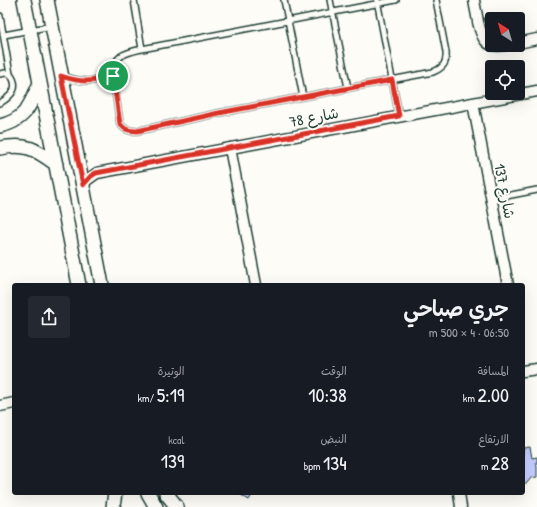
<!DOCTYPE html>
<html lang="ar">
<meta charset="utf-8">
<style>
:root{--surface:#171b24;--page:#242831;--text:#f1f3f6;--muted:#9ea1a6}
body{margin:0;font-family:"Patrick Hand","Playpen Sans Arabic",sans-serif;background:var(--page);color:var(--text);direction:rtl;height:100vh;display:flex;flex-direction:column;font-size:15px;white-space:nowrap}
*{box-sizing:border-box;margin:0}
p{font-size:13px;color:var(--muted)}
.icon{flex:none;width:22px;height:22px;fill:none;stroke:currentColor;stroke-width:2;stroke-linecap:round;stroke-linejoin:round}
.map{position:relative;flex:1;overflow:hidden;direction:ltr}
.panel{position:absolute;left:12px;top:283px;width:513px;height:212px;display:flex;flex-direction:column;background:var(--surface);border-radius:4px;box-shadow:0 4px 16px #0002;direction:rtl}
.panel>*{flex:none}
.needle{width:26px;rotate:323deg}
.buttons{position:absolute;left:485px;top:12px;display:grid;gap:8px}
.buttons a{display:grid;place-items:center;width:40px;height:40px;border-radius:4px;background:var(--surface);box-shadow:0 4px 16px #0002;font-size:20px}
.pin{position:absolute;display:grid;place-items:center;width:34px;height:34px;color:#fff;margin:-17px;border:2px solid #fff;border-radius:50%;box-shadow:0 1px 4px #0007}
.round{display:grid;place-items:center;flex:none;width:42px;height:42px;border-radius:4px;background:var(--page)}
.overview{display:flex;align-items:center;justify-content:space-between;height:68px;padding:0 16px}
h1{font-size:22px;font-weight:600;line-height:30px}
.stats{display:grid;grid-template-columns:repeat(3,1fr);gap:6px;height:68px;padding:4px 16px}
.stats div{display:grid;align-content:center}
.stats b{font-size:20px;font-weight:600}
.stats small{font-size:11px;font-weight:400}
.stats p{font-size:11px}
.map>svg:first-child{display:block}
.building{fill:#c4cdff;stroke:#1f3d34}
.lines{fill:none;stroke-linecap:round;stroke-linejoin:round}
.lane-casing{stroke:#1f3d34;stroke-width:8}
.street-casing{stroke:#1f3d34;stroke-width:13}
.secondary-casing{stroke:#1f3d34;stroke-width:16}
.lane{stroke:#fdfcf7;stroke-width:5}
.street{stroke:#fdfcf7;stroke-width:10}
.secondary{stroke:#fdfcf7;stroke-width:13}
.route-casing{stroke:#fff;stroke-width:8}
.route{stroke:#d93025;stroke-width:5}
.labels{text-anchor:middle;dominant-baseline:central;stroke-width:4;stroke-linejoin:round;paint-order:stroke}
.street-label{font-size:15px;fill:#1f3d34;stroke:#fdfcf7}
</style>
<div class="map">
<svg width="537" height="507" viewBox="0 0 537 507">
<rect width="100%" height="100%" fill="#fdfcf7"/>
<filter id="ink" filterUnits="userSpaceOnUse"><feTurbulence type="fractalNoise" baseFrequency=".025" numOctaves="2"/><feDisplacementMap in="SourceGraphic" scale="8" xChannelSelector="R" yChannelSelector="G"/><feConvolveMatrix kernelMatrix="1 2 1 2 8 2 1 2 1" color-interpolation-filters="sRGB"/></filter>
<g filter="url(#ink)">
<path class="building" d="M 530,447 L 532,458 L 537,457 L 537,462 L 536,462 L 537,467 L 537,477 L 531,478 L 527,483 L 523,483 L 523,448 Z
M 238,493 L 253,493 L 249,500 Z"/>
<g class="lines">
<g class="lane-casing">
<path id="lane" d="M 134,0 L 142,49
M 284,0 L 303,97
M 330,0 L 348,88
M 377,0 L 399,116
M 396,0 L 142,49 C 125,53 113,55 113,76 L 120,124 C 125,130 129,131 137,131 L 219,113 L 433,72 C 443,68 447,63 446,52 L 436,0
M 0,16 L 10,74
M 4,35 L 52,26
M 0,74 L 5,73 L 10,74 C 20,87 12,96 0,103
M 63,76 C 82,83 94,82 113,76
M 501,197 L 537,190"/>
</g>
<g class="street-casing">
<path id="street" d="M 474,0 C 475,7 477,15 478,22 C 482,39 486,49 506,45
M 518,43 L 537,39
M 473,103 L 508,285
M 230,148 L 256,285
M 83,185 L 87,180 L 97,173 L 537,91
M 523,371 L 537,369
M 0,406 L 14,403
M 459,493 L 461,507"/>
</g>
<g class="secondary-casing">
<path id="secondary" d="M 24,0 L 79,285
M 47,0 L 102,285
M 0,126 C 26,120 30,105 40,83
M 0,148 C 27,143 35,149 56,164
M 148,493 L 156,507
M 166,493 L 177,507
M 113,507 L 115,493"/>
</g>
<use href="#lane" class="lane"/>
<use href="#street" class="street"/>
<use href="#secondary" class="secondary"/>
</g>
</g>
<g class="lines" filter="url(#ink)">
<g class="route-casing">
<path id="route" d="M 61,76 C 81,83 93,82 113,76 L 120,124 C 125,130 129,131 137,131 L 219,113 L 392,80 L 399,116 L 96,173 L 91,176 L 83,185 Z"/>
</g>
<use href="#route" class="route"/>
</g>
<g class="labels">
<g class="street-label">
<text transform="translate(314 117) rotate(-11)">شارع 78</text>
<text transform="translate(505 191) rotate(79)">شارع 137</text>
</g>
</g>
</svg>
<div class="buttons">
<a><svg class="needle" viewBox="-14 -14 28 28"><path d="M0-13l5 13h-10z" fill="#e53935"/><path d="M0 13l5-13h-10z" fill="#9ea1a6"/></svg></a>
<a><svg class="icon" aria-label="locate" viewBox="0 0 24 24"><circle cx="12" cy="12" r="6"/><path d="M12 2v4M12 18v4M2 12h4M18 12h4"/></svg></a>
</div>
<div class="pin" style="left:113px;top:76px;background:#1e9e55"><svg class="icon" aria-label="arrive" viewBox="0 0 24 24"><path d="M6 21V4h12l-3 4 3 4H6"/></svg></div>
<section class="panel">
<div class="overview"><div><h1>جري صباحي</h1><p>06:50 · 4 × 500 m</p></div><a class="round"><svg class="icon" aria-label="share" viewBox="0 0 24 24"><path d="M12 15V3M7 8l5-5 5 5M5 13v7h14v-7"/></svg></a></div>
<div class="stats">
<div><p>المسافة</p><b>2.00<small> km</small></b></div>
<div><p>الوقت</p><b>10:38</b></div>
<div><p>الوتيرة</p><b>5:19<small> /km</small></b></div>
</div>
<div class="stats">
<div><p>الارتفاع</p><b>28<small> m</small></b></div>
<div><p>النبض</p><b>134<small> bpm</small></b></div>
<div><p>kcal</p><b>139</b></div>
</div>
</section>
</div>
